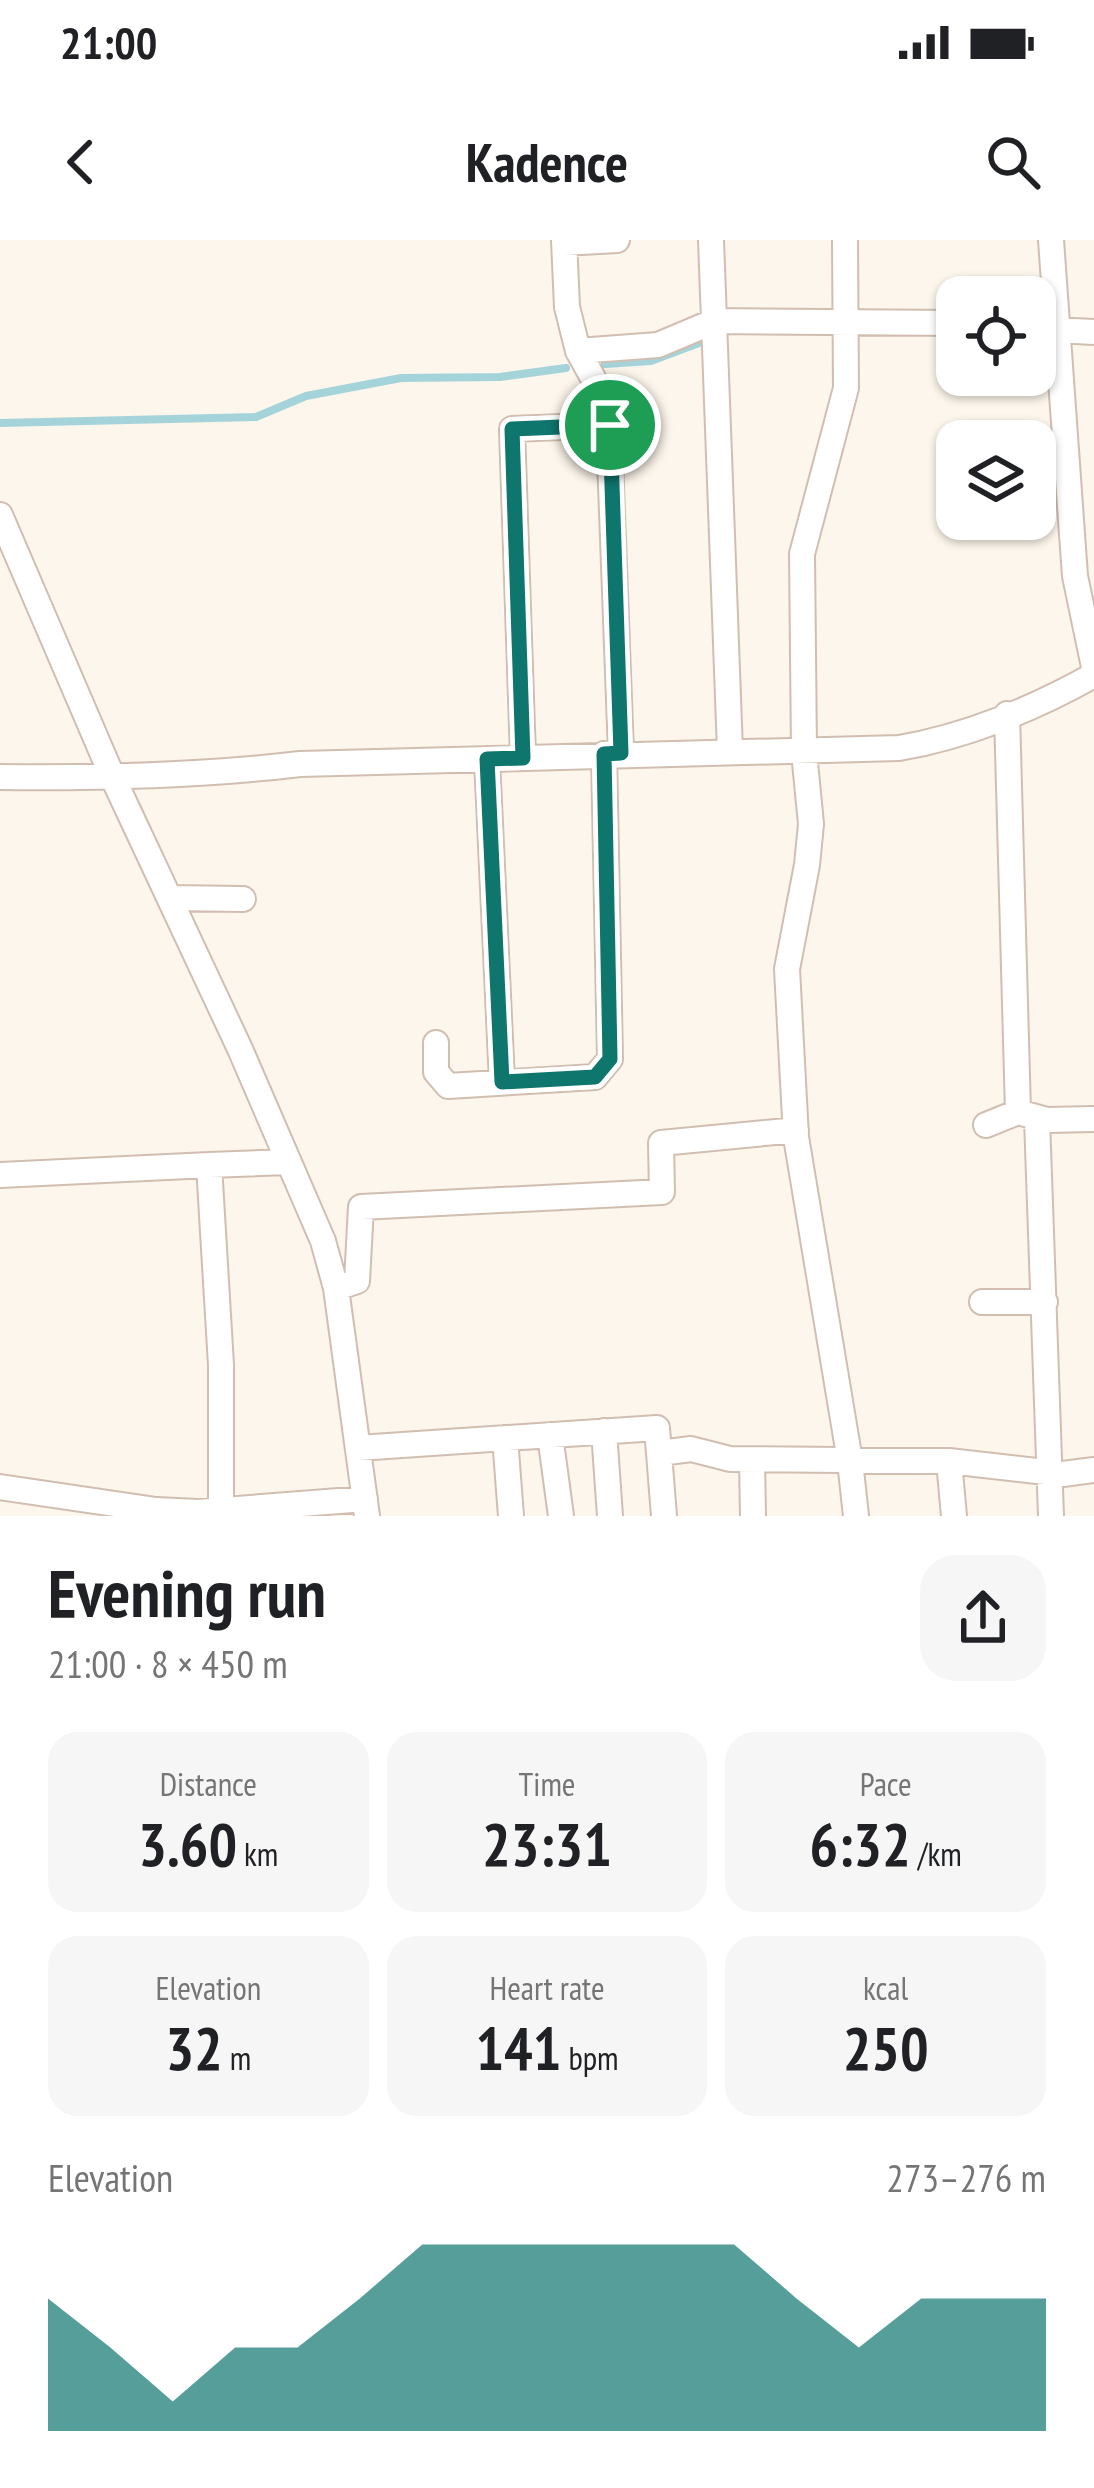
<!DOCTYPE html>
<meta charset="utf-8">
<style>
:root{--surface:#fff;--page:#f6f6f6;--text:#202124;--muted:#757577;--accent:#0f766e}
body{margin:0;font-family:"PT Sans Narrow",sans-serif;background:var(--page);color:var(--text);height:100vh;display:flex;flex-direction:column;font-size:45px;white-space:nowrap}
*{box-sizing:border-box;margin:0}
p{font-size:39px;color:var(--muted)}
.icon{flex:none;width:66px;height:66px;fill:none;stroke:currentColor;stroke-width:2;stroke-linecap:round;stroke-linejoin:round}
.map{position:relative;height:1276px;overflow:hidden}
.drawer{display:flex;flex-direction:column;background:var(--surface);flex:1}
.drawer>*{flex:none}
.buttons{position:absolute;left:936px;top:36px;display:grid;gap:24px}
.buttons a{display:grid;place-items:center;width:120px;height:120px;border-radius:24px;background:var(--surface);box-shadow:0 3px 9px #0004;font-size:60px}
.pin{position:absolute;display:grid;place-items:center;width:102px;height:102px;color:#fff;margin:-51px;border:6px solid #fff;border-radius:50%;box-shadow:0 3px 12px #0007}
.round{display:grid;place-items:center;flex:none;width:126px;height:126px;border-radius:36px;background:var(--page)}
.head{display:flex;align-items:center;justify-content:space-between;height:204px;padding:0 48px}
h1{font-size:66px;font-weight:700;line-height:90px}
.metrics{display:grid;grid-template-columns:repeat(3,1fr);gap:18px;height:204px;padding:12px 48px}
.metrics div{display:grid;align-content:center;border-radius:30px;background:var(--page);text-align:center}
.metrics b{font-size:60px;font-weight:700}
.metrics small{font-size:33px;font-weight:400}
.metrics p{font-size:33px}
.chart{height:336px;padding:24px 48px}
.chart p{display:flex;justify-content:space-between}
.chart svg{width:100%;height:216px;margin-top:12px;fill:var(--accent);opacity:.7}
.status{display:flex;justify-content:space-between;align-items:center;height:84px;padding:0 60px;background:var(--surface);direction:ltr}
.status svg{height:33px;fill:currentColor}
header{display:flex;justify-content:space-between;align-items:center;height:156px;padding:0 48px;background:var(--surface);font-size:54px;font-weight:700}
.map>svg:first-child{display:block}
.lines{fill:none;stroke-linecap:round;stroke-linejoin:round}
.stream{stroke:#a5d3da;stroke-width:8}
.minor-casing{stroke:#d1beb0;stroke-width:28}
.minor{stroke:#fff;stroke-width:24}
.route-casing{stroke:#fff;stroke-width:24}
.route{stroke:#0f766e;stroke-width:15}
</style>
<div class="status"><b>21:00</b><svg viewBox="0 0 49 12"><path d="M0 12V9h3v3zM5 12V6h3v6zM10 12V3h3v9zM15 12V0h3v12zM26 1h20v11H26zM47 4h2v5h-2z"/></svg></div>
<header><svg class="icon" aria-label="back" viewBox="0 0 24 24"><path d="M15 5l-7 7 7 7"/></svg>Kadence<svg class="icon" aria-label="search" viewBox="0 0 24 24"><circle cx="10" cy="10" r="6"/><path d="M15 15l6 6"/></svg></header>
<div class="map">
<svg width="1094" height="1276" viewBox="0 0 1094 1276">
<rect width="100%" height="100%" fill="#fdf6ec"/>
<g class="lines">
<path class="stream" d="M 605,124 L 651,121 L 699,103
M 0,183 L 256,177 L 306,156 L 401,138 L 500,137 L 566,128"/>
<g class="minor-casing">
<path id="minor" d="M 564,0 L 567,67 L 578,111 L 608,165 L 621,513
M 711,0 L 730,511
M 845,0 L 846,148 L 802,314 L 804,512 L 811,584 L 807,625 L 787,729 L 796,897 L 850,1221 L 856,1276
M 1051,0 L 1075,336 L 1094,427
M 564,3 L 617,0
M 1035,89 L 1094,92
M 578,111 L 658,105 L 715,81 L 957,83
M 0,275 L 113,538 L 240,809 L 323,1001 L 336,1048 L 367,1276
M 1007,474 L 1018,872 L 1047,880 L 1094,879
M 523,518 L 512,189 L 610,185
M 487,519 L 502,842
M 0,537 C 101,538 200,536 300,524 L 899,508 C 965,497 1036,468 1094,435
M 171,658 L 243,659
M 436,803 L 436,832 L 448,846 L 595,837 L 610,819 L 604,514
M 1037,879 L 1051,1276
M 986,885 L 1018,872
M 0,935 L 209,925
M 336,1048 L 357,1041 L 361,967 L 662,952 L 661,903 L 796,890
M 982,1062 L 1045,1062
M 604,1191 L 610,1276
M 550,1195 L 561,1276
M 505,1198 L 511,1276
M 358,1208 L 657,1188 L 664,1276
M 660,1213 L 691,1209 L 730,1219 L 949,1221 L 1063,1234 L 1094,1230
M 752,1220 L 753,1276
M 949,1221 L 954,1276
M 0,1247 L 156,1270 L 198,1272 L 365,1259
M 221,1270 L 221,1125 L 209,925 L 289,922"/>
</g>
<use href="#minor" class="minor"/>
</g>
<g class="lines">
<g class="route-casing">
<path id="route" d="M 610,185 L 621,513 L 604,514 L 610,819 L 595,837 L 502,842 L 487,519 L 523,518 L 512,189 Z"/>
</g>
<use href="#route" class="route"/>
</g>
</svg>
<div class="buttons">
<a><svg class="icon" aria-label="locate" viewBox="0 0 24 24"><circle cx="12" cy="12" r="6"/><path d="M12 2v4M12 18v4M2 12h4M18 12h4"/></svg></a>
<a><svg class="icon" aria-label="layers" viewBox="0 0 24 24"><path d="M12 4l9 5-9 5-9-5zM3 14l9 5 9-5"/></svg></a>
</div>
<div class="pin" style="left:610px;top:185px;background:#1e9e55"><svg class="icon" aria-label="arrive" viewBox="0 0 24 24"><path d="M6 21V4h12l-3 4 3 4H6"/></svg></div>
</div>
<section class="drawer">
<div class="head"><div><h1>Evening run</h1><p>21:00 · 8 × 450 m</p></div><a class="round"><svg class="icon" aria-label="share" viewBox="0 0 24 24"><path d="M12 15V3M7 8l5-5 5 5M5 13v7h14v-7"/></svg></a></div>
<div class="metrics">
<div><p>Distance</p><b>3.60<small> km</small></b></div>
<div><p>Time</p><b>23:31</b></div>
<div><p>Pace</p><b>6:32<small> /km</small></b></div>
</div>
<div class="metrics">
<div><p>Elevation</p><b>32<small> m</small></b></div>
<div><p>Heart rate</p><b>141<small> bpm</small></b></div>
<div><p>kcal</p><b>250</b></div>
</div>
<div class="chart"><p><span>Elevation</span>273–276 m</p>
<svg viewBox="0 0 160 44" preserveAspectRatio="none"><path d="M0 44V17L10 27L20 38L30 27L40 27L50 17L60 6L70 6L80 6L90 6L100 6L110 6L120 17L130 27L140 17L150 17L160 17V44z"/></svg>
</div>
</section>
